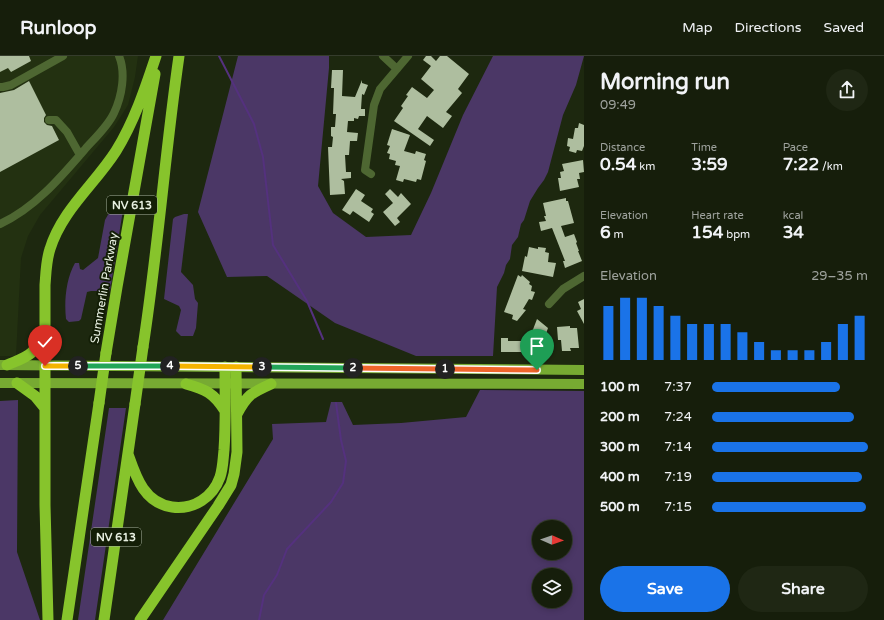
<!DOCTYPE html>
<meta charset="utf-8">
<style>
:root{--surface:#161e0b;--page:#1f2714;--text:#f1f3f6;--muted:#9ea29d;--line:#353c2c;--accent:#1a73e8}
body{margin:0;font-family:"Varela Round",sans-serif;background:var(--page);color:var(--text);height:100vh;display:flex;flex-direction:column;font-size:15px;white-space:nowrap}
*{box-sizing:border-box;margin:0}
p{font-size:13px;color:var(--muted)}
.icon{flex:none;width:22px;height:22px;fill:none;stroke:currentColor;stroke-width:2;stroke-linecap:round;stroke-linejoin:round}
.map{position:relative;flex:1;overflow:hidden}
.details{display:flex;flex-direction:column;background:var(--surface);width:300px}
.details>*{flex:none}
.needle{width:26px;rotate:92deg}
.tools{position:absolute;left:532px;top:464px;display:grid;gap:8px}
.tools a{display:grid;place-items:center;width:40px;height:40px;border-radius:50%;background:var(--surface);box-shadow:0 2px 6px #0003,0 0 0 1px var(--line);font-size:20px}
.pin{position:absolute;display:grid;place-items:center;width:34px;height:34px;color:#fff;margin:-41px -17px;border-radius:50% 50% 50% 0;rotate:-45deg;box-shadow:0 0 4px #0007}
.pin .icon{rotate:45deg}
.km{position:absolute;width:20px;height:20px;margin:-10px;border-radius:50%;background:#222;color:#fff;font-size:11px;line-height:20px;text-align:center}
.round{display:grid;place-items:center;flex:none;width:42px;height:42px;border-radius:21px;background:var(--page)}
.head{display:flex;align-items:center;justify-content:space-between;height:68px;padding:0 16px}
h1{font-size:22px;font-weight:800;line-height:30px}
.metrics{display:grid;grid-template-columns:repeat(3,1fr);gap:6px;height:68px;padding:4px 16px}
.metrics div{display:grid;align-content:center}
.metrics b{font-size:17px;font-weight:800}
.metrics small{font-size:11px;font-weight:400}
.metrics p{font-size:11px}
.chart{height:112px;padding:8px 16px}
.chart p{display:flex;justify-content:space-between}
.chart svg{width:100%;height:72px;margin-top:4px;stroke:var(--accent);stroke-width:6}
.button{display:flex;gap:8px;margin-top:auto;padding:8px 16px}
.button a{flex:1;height:46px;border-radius:24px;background:var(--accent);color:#fff;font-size:16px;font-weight:800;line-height:46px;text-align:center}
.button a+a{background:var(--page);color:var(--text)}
ul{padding:0 16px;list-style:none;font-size:13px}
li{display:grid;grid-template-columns:64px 48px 1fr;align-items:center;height:30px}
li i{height:10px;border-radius:5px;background:var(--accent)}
header{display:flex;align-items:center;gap:24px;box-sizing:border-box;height:56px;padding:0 20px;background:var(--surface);border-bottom:1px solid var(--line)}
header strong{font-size:19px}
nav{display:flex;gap:22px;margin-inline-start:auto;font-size:14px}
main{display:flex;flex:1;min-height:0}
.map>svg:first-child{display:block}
.built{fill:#233111}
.green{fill:#4b3766;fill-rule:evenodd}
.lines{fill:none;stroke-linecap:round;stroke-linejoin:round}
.stream{stroke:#54317e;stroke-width:2}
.building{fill:#aebe9f}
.minor{stroke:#4e6732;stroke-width:8}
.major{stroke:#77aa32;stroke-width:10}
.highway{stroke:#87c42c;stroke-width:11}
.highway-bridge{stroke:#87c42c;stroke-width:11}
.split-1-casing{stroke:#fff;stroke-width:8}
.split-2-casing{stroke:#fff;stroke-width:8}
.split-3-casing{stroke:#fff;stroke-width:8}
.split-4-casing{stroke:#fff;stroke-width:8}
.split-5-casing{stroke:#fff;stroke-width:8}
.split-6-casing{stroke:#fff;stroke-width:8}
.split-1{stroke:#f0652b;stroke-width:5}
.split-2{stroke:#f0652b;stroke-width:5}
.split-3{stroke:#22a559;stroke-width:5}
.split-4{stroke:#f5b400;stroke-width:5}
.split-5{stroke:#22a559;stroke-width:5}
.split-6{stroke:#f5b400;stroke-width:5}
.labels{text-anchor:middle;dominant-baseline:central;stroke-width:4;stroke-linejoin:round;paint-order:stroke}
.shield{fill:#131e06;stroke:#a7b09f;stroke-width:1}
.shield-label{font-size:11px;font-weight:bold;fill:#e7efe0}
.street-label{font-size:12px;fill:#e7efe0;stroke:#131e06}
</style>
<header>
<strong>Runloop</strong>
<nav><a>Map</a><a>Directions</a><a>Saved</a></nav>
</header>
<main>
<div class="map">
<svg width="584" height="564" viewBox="0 0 584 564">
<rect width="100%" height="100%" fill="#1d280f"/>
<path class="built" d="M 0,0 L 138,0 L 135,21 L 128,49 L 114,71 L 40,159 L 28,180 L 21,202 L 16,300 L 0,300 Z"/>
<path class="green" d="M 238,0 L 329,0 L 329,12 L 318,130 L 333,157 L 366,181 L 411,179 L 431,137 L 463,59 L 493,0 L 584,0 L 576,29 L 563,59 L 548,116 L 544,124 L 538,132 L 530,145 L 524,164 L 521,168 L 518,181 L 512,189 L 510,203 L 506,209 L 504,217 L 497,231 L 493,300 L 416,300 L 335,267 L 267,220 L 227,221 L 198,156 Z
M 119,147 L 122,148 L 123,154 L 110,235 L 91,235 L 87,236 L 81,263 L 79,265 L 69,266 L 66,263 C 64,245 66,223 75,207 L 79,207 L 80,213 L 83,214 L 98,202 L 105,164 L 114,148 Z
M 184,158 L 188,158 L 181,216 L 193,229 L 195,243 L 198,247 L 196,272 L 193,280 L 181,280 L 176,275 L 181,254 L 179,250 L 164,243 L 173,163 L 175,161 Z
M 480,334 L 584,335 L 584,564 L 163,564 L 273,383 L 272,368 L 326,366 L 331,346 L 342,346 L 353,369 L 401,367 L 466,361 ZM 539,471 L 565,471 L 565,497 L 539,497 ZM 539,519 L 565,519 L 565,545 L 539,545 Z
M 18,344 L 17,496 L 40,564 L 0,564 L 0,345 Z
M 109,352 L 126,352 L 95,564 L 78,564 Z"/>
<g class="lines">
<path class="stream" d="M 219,0 L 254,68 L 263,101 L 273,189 L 307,245 L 323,283
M 259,564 L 264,539 L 277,519 L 287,493 L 331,446 L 343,427 L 346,405 L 341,384 L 336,347"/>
</g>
<path class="building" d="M 0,0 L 29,0 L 31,5 L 11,16 L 8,12 L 0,16 Z
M 426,0 L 431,0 L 436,5 L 440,0 L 447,0 L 469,18 L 458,33 L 462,37 L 446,56 L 452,60 L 443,72 L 427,60 L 418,73 L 434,84 L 430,90 L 394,65 L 403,52 L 401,50 L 408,40 L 406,39 L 412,31 L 427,42 L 434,34 L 421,23 L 431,10 L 423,4 Z
M 332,14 L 343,14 L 342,40 L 355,41 L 362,24 L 362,27 L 368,29 L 364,39 L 362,38 L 361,53 L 365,53 L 365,60 L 359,60 L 358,63 L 354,62 L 354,65 L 348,65 L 347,76 L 358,77 L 357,85 L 350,85 L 349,99 L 345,99 L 346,116 L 351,116 L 351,122 L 341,123 L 344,125 L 345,138 L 330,139 L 328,91 L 332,91 L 333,81 L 331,80 L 331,71 L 335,71 L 336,58 L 333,58 L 334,32 L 331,32 Z
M 29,25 L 46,59 L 44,62 L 44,66 L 47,69 L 52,70 L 59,84 L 0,116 L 0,37 L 14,34 Z
M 579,67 L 584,69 L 584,90 L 582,95 L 577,94 L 576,97 L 569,95 L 570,91 L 567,90 L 568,82 L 573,83 L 575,72 L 578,72 Z
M 392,73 L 410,79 L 404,95 L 415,98 L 416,95 L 426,98 L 424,104 L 426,105 L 421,124 L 417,123 L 416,126 L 404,123 L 403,126 L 396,124 L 400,110 L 395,109 L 396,105 L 389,103 L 390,98 L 387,97 L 390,90 L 387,89 Z
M 583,104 L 584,116 L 579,117 L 580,123 L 577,123 L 579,131 L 560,135 L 558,122 L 561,122 L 560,116 L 564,115 L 562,108 Z
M 356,133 L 365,139 L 361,145 L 373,153 L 371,156 L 374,158 L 369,166 L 353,155 L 350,159 L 342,154 Z
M 390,133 L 398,141 L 401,137 L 411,148 L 397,162 L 400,166 L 395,170 L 383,156 L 393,147 L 385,138 Z
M 566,142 L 566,145 L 568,145 L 574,167 L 561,170 L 565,181 L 574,178 L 577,186 L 576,187 L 579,195 L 578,195 L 582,205 L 565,212 L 563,205 L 565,205 L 552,172 L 541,175 L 539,166 L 546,165 L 544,160 L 546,160 L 543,147 Z
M 529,191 L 538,193 L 538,191 L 546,192 L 545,196 L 549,197 L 548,206 L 556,207 L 553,221 L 522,215 L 525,200 L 527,201 Z
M 518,219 L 521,221 L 522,219 L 530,226 L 529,228 L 532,230 L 531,235 L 535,236 L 532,244 L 529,243 L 523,253 L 526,254 L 517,265 L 512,263 L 513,259 L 504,256 Z
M 584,243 L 584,268 L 577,255 L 581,253 L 578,246 Z
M 537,263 L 548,272 L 542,289 L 529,284 Z
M 570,270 L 570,272 L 577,272 L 579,292 L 570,292 L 571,295 L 562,295 L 561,284 L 558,284 L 557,271 Z
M 501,282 L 508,282 L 508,285 L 530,285 L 530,296 L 501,296 Z"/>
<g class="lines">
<path class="minor" d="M 383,0 L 397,13
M 0,31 L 3,31 L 11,29 L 63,0
M 49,64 L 56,64 L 67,76 L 80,99
M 371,118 L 365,114 L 374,49 L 380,33 L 408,0
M 0,168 C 35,152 61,121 86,92 C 96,81 108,70 114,57 C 122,40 126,17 119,0
M 549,248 L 563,233 L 584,220"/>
<path class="major" d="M 0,309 L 584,314
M 0,327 L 584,328"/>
<path class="highway" d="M 143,291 C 158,194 165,97 179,0
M 106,297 L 117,231 L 155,18
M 7,309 C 28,300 34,300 43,277
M 17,327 L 35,340 L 44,351
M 186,328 C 205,333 214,337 225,355
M 237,358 C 247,339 251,337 271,328
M 128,398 C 136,421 144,447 172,451 C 194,454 213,441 220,421 C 223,412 223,403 224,394 C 226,366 225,338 225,311
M 48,564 L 45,449 L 45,229 C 46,217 46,205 50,193 C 62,154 95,128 116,95 C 134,66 145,33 156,0
M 67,564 L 99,347
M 104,564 L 135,348
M 140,564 L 218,450 L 231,429 L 234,418 L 237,396 L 236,311"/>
<path class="highway-bridge" d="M 99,347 L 106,297
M 135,348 L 143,291"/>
</g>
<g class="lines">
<g class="split-1-casing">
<path id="split-1" d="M 445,313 L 537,314"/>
</g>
<g class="split-2-casing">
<path id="split-2" d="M 353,312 L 445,313"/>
</g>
<g class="split-3-casing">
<path id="split-3" d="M 262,311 L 353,312"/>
</g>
<g class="split-4-casing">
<path id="split-4" d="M 170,310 L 262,311"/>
</g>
<g class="split-5-casing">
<path id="split-5" d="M 78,310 L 170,310"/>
</g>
<g class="split-6-casing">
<path id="split-6" d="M 45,310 L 78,310"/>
</g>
<use href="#split-1" class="split-1"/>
<use href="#split-2" class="split-2"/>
<use href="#split-3" class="split-3"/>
<use href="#split-4" class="split-4"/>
<use href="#split-5" class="split-5"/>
<use href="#split-6" class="split-6"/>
</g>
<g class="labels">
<g class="shield">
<rect x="107" y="140" width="50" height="18" rx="3"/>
<rect x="91" y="472" width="50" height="18" rx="3"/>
</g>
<g class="shield-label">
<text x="132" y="149">NV 613</text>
<text x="116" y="481">NV 613</text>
</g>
<g class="street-label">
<text transform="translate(104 232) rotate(-80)">Summerlin Parkway</text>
</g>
</g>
</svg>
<div class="tools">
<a><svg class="needle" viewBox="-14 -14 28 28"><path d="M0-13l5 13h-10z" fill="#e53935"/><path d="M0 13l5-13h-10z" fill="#9ea29d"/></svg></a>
<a><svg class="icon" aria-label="layers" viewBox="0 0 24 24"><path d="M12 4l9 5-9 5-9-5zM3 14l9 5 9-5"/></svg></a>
</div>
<div class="pin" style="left:537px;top:314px;background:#1e9e55"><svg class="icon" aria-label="arrive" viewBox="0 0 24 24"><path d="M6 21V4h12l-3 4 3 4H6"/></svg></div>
<div class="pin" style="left:45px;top:310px;background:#d93025"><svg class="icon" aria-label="check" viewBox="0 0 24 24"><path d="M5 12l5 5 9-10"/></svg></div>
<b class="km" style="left:445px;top:313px">1</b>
<b class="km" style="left:353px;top:312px">2</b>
<b class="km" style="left:262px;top:311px">3</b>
<b class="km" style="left:170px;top:310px">4</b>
<b class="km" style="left:78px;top:310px">5</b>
</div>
<section class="details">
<div class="head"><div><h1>Morning run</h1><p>09:49</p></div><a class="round"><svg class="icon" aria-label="share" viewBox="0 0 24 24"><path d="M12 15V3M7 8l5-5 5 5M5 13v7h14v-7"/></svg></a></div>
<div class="metrics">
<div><p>Distance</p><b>0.54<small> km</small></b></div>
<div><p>Time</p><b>3:59</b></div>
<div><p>Pace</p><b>7:22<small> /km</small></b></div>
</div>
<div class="metrics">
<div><p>Elevation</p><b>6<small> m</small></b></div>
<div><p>Heart rate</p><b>154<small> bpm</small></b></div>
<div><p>kcal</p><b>34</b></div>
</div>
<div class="chart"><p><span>Elevation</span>29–35 m</p>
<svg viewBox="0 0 160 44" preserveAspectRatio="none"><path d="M5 44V11M15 44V6M25 44V6M35 44V11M45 44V17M55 44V22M65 44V22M75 44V22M85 44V27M95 44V33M105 44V38M115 44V38M125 44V38M135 44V33M145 44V22M155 44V17"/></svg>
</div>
<ul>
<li><b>100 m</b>7:37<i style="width:82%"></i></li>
<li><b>200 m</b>7:24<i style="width:91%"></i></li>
<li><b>300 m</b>7:14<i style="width:100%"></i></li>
<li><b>400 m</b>7:19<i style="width:96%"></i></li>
<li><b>500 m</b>7:15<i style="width:99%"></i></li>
</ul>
<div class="button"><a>Save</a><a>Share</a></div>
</section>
</main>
